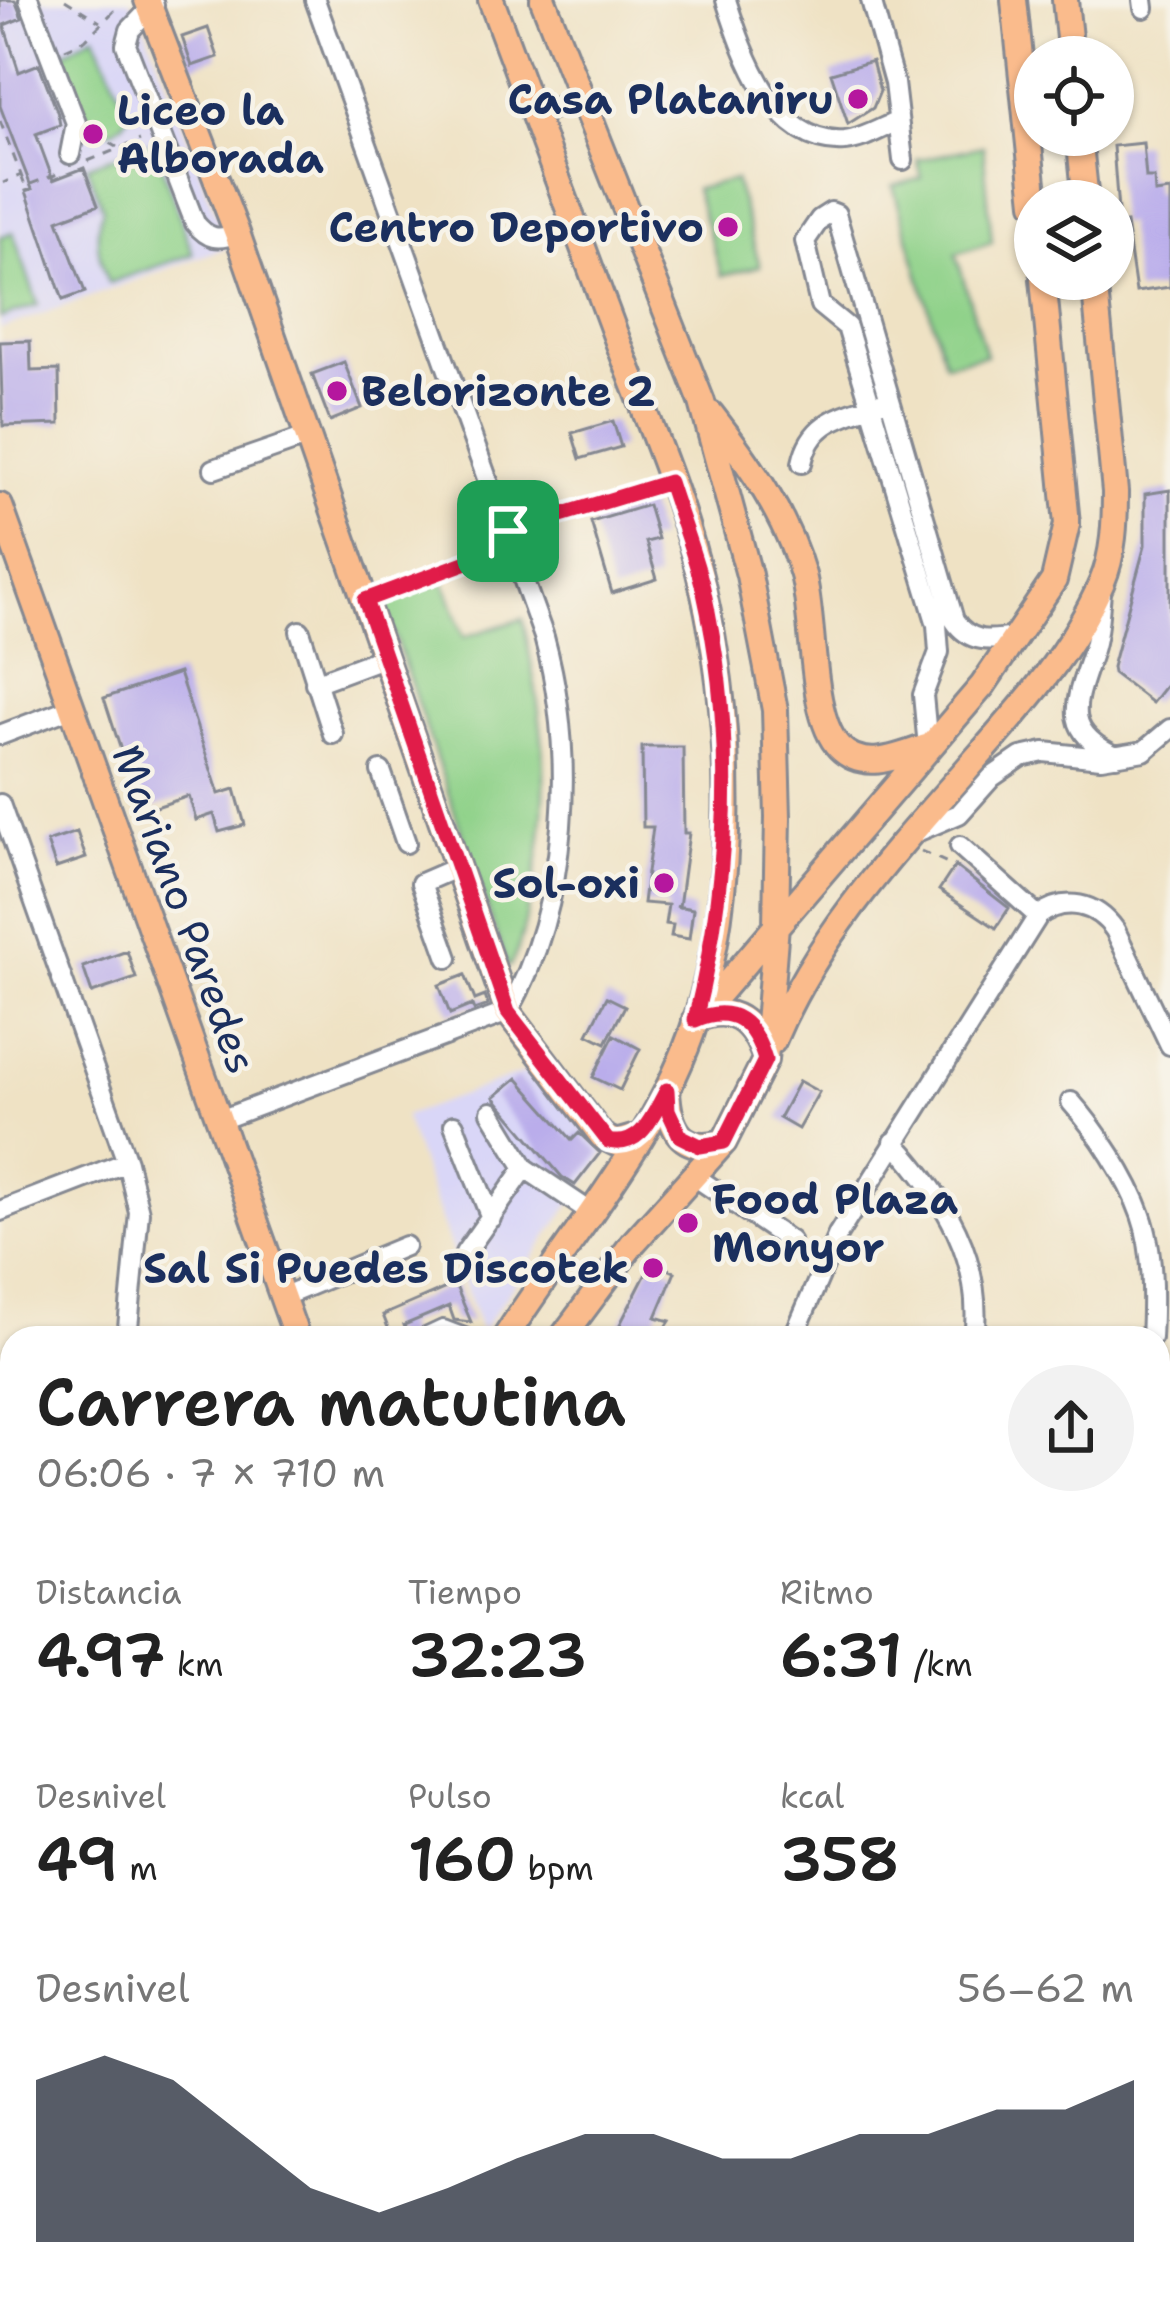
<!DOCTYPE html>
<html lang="es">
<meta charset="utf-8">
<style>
:root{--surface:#fff;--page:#f2f2f2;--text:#222;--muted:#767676;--accent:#111827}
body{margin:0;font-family:"Shantell Sans",sans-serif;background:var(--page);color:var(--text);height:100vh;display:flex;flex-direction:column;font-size:45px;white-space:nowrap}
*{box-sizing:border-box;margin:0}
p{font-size:39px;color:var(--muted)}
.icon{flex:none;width:66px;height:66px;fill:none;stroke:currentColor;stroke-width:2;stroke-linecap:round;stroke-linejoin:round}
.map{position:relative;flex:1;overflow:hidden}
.panel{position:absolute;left:0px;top:1326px;width:1170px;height:975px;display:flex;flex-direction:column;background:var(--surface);border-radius:36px 36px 0 0;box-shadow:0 3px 9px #0004}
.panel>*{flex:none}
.buttons{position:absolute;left:1014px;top:36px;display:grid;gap:24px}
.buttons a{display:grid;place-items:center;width:120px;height:120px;border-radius:50%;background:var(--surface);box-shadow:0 3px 9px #0004;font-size:60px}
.pin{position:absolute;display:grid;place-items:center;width:102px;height:102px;color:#fff;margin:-51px;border-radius:24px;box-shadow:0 6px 18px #0006}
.round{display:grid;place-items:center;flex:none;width:126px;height:126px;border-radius:63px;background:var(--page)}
.headline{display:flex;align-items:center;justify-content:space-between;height:204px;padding:0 36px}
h1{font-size:66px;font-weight:600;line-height:90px}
.metrics{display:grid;grid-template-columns:repeat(3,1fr);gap:18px;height:204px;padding:12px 36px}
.metrics div{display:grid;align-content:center}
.metrics b{font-size:60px;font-weight:600}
.metrics small{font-size:33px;font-weight:400}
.metrics p{font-size:33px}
.chart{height:336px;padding:24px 36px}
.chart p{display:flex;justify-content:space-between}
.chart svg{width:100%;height:216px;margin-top:12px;fill:var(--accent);opacity:.7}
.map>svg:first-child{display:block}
.built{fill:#d9d6f7}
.green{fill:#90d28a;stroke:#568074;stroke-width:3}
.building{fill:#baadeb}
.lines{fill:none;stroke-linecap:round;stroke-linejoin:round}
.minor-casing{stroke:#858891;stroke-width:24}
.major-casing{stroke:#858891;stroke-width:30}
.path{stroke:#858891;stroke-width:3;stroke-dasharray:9 9;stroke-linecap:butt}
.minor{stroke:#fff;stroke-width:18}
.major{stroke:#fabb8c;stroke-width:24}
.route-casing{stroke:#fff;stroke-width:24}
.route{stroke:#e11d48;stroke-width:15}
.poi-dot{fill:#b5179e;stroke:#f7f3e8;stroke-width:4.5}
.labels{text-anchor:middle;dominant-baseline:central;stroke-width:9;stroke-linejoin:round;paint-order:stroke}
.poi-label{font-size:42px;font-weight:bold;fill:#1b2f5e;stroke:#f7f3e8;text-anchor:end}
.street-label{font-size:42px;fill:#1b2f5e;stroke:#f7f3e8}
</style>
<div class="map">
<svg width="1170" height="2299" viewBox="0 0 1170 2299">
<rect width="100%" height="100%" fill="#f7f3e8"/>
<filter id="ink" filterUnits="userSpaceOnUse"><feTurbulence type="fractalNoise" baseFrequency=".00833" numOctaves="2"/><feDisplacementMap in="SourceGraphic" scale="24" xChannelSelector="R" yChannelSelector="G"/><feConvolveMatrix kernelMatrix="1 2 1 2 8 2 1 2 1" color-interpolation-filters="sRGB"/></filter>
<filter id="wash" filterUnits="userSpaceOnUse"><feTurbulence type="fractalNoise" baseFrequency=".004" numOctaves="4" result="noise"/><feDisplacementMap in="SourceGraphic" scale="48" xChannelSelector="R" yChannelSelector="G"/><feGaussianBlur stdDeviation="2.7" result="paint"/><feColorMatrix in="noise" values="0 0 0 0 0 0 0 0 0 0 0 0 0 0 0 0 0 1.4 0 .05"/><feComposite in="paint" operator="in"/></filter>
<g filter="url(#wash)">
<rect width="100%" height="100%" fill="#efe2c4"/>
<path class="built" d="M 0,0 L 130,0 L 147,31 L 228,247 L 0,329 Z
M 534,1069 L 606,1153 L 481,1332 L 404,1116 Z
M 140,2289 L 392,2289 L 388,2299 L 135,2299 Z"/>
<path class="green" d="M 95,35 L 129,114 L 122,124 L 111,131 L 91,126 L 60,55 Z
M 153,142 L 193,254 L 108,283 C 99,259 93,233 103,209 L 87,166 Z
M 983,146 L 992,242 L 956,254 L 986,355 L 945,363 L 893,186 L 922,178 L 917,160 Z
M 735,180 L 760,266 L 722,276 L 695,189 Z
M 13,232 L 38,305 L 0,318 L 0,237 Z
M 444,581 L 464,637 L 523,619 C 543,725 555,787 531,895 C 526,918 521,947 510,966 L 507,966 L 383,602 Z"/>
<g id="blocks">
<path class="building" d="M 0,0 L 15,0 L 22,18 L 4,25 L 19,72 L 39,64 L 58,114 L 60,125 L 36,134 L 53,180 L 84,168 L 98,205 L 58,220 L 85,292 L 63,300 L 26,191 L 32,189 L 0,106 Z
M 208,28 L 218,57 L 192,66 L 182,37 Z
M 872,61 L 880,91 L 873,108 L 848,124 L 831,73 Z
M 1143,143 L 1146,178 L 1154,178 L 1155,193 L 1170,191 L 1170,287 L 1136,292 L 1126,223 L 1119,224 L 1113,146 Z
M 30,341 L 31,371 L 59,370 L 60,424 L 3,426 L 0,342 Z
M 344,362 L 362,408 L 330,421 L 312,374 Z
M 613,421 L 621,447 L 580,459 L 572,433 Z
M 1170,490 L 1170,680 L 1152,703 L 1113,673 L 1112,667 L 1145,545 L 1145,494 Z
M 648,505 L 658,539 L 646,542 L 657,579 L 612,593 L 591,522 Z
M 179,673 L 219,794 L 235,789 L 245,825 L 219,832 L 214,814 L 196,820 L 189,796 L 141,812 L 104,698 Z
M 642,747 L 683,747 L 684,833 L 689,833 L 679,907 L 676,906 L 693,909 L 689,939 L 671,936 L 673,925 L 665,924 L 668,905 L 643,903 L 653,827 L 643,827 Z
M 77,832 L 86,858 L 56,868 L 47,842 Z
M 955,866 L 1009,908 L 996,928 L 939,890 Z
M 127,951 L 136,978 L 92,993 L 83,967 Z
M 465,975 L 475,1000 L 485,996 L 488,1005 L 474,1010 L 472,1005 L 450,1014 L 439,985 Z
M 607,997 L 625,1006 L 606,1043 L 588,1034 Z
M 614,1035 L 640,1049 L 620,1090 L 593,1077 Z
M 517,1078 L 572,1140 L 579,1133 L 600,1153 L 575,1185 L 562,1177 L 494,1097 Z
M 799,1081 L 819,1092 L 798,1129 L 779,1118 Z
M 652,1262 L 675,1272 L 656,1317 L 670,1321 L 659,1338 L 613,1338 Z
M 455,1284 L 471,1322 L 454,1320 L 449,1306 L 404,1325 L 409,1338 L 392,1338 L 383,1315 Z"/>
</g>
</g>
<g filter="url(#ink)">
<use href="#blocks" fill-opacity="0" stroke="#858891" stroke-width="3"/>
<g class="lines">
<g class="minor-casing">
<path id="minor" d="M 29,0 L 76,123 L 70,154
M 726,0 C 743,53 774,146 845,141 C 864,139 881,128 898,121
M 871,0 L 894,83 L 903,160
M 1143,0 L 1144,8
M 154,5 L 130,30 L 126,45 L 195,223 C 208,239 218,241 237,233
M 534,115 L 581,99
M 802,463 C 811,420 843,416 879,403
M 214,469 L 309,436
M 1101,592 C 1099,611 1099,631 1093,650 C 1078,698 1057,729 1116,756
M 300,631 L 333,734
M 315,683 L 385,657
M 0,735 L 71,708
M 928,747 L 923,695 L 939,652 L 937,625 L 847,327 L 820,305 L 805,241 L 820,219 L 831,212 L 836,214 L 954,620 C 970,644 990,641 1016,637
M 381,771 L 406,843
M 0,804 L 127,1162 L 139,1212 L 127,1338
M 912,834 L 959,814 L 992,777 L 1021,757 L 1044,752 L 1101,758 L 1144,751 L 1170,729
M 960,846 L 1038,916
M 448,958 L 421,883 L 458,867
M 1071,1102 C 1097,1131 1128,1178 1141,1215 C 1154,1251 1153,1300 1151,1338
M 491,1112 L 525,1168 L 589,1211
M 220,1120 L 508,1012 C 569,904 576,754 544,637 L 315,0
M 454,1125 L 491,1218
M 894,1142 C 944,1197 984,1260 974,1338
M 694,1176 L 790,1241
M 0,1211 L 127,1162
M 465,1253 L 525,1168
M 282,1297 L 405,1246
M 426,1338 L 443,1330 L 464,1338
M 793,1338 L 838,1234 L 1038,916 C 1065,896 1096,903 1115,930 L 1170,1045
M 1158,1846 L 1170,1813
M 1158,2075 L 1170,2079
M 12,2117 L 12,2118
M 160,2299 L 164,2289
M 374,2299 L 378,2289
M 400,2299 L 404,2289
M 434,2299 L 439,2289
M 483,2299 L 487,2289
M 602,2299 L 606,2289
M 691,2299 L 695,2289
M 988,2299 L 992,2289"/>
</g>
<g class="major-casing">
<path id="major" d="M 147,0 L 237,233 L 508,1012 L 602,1136 L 616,1143 L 640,1136
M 491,0 C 531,108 571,216 611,323 C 643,410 683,498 703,589 C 733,723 738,887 696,1020 C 659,1137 570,1235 505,1338
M 543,0 L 702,402 L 749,575 L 775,710 L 778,817 L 776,925 L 765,1060 L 724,1142 L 633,1243 L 562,1338
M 1014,0 L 1035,203
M 1065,0 L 1071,57
M 1079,135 L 1086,201
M 711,414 C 749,463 786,515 803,575 C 815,619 809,716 839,747 C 863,772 898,757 926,747
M 0,506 L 297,1338
M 701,1014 L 983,685 L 1054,580 L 1067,524 L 1043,279
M 695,1020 C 732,1003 753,1021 765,1057
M 773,1041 C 818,933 899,847 975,760 C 1024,705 1073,650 1102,582 C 1114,554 1115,521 1115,492 L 1094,279
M 667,1090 C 669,1128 680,1154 724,1142
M 0,1881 L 12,1871
M 0,1908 L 12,1897
M 62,2299 L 66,2289
M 111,2299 L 115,2289"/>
</g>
<path class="path" d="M 65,0 L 100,22
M 65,49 L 85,40 L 114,11 L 118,14
M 0,121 L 21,175 L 3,183
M 95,134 L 117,147
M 88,161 L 140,140
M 21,175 L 25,186 L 63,172
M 522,527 L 650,488
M 385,592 L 494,552
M 921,851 L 950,864"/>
<use href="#minor" class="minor"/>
<use href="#major" class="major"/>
</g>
</g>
<g class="lines" filter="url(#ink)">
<g class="route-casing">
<path id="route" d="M 669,482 C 680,517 694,552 703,588 C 736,733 730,877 695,1020 C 734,1003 754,1023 765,1060 L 724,1142 L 700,1146 L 680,1136 L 668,1110 L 667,1090 C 653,1114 642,1149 608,1141 L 508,1012 L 365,600 L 513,545 L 508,531 Z"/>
</g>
<use href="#route" class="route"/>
</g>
<g class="poi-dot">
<circle cx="858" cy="99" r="12"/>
<circle cx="93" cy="134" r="12"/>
<circle cx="728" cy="227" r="12"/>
<circle cx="337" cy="391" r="12"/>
<circle cx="664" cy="883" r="12"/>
<circle cx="688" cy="1223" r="12"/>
<circle cx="653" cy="1268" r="12"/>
</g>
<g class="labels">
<g class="poi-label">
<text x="834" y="99">Casa Plataniru</text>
<text x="117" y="110" text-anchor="start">Liceo la<tspan x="117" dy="48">Alborada</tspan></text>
<text x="704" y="227">Centro Deportivo</text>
<text x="361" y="391" text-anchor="start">Belorizonte 2</text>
<text x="640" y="883">Sol-oxi</text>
<text x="712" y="1199" text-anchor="start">Food Plaza<tspan x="712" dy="48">Monyor</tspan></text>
<text x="629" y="1268">Sal Si Puedes Discotek</text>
</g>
<g class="street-label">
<text transform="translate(185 909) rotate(70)">Mariano Paredes</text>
</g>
</g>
</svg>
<div class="buttons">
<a><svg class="icon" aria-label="locate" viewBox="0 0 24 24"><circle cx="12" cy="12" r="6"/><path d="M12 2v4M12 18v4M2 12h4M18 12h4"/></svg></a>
<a><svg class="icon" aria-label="layers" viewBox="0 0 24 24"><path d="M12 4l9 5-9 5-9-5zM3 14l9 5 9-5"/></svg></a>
</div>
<div class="pin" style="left:508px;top:531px;background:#1e9e55"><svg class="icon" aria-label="arrive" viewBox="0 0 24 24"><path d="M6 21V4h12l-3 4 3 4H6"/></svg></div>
<section class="panel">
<div class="headline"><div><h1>Carrera matutina</h1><p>06:06 · 7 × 710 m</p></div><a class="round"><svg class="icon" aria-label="share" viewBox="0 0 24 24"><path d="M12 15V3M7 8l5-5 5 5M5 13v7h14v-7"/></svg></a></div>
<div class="metrics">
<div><p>Distancia</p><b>4.97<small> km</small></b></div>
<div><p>Tiempo</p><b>32:23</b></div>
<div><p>Ritmo</p><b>6:31<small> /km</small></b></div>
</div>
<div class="metrics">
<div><p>Desnivel</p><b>49<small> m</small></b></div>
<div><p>Pulso</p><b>160<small> bpm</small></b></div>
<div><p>kcal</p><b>358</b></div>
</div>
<div class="chart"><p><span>Desnivel</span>56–62 m</p>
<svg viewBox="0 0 160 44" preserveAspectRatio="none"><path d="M0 44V11L10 6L20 11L30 22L40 33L50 38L60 33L70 27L80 22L90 22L100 27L110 27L120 22L130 22L140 17L150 17L160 11V44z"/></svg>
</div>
</section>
</div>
